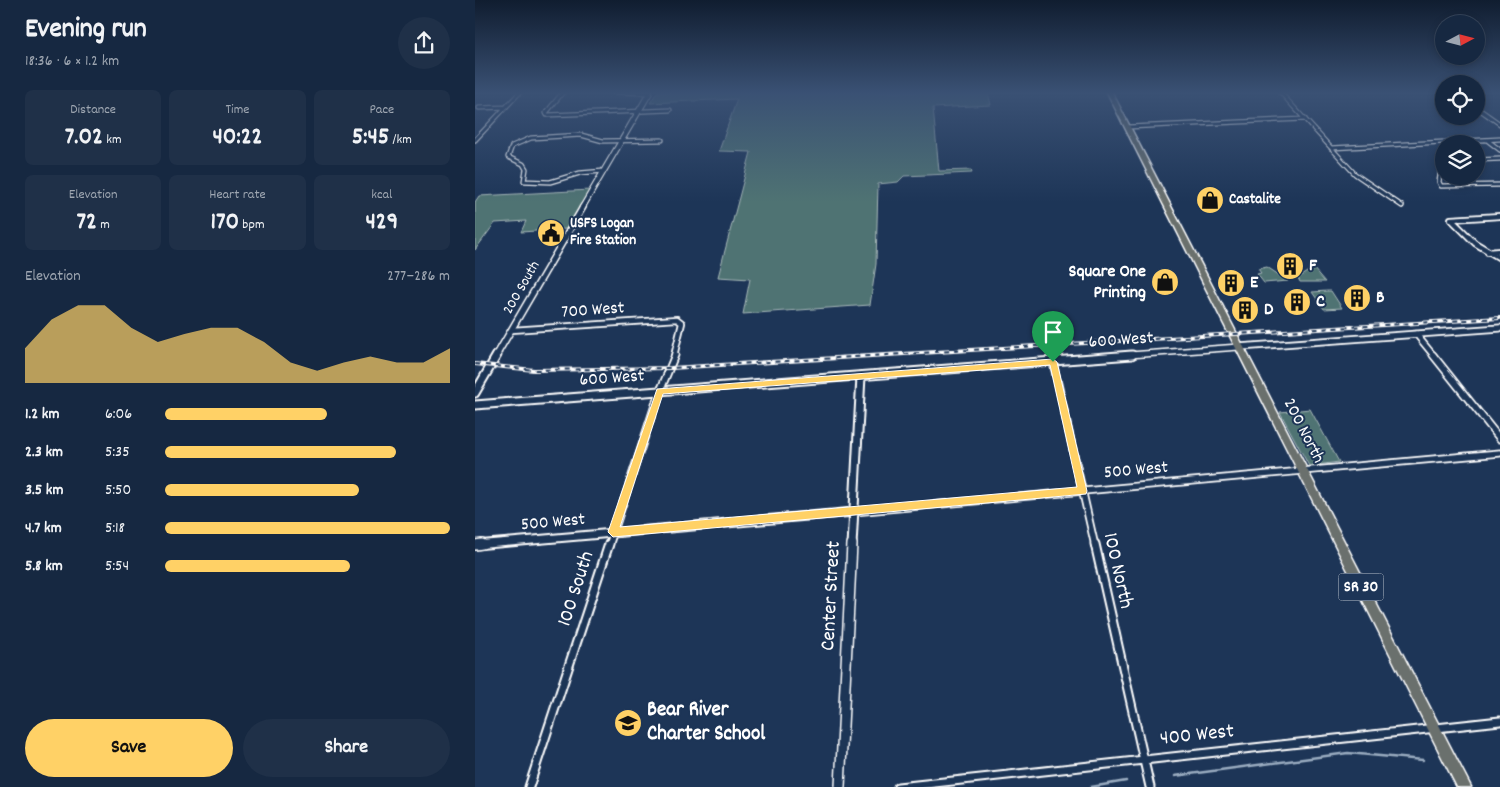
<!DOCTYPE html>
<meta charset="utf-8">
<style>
:root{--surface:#162841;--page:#1f3048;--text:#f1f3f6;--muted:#9ea6b1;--line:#35445a;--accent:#ffd166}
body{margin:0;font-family:Dekko,sans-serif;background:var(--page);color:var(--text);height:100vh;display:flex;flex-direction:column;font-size:19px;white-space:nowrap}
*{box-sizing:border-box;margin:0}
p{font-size:16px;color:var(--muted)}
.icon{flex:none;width:28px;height:28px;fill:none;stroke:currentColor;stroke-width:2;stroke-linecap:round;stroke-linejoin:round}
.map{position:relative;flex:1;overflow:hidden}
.panel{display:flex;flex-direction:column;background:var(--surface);width:475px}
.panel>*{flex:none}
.needle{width:32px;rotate:83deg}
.fabs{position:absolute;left:960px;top:15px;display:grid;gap:10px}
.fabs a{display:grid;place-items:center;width:50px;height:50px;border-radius:50%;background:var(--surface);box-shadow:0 2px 8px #0003,0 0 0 1px var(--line);font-size:25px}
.pin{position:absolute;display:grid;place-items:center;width:42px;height:42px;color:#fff;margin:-51px -21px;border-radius:50% 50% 50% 0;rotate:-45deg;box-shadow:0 0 5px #0007}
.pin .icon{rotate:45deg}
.round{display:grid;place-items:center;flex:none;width:52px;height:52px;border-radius:26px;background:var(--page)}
.headline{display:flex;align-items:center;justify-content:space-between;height:85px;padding:0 25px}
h1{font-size:28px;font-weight:700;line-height:38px}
.metrics{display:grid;grid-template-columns:repeat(3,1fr);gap:8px;height:85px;padding:5px 25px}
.metrics div{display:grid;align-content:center;border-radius:8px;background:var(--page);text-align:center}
.metrics b{font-size:25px;font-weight:700}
.metrics small{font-size:14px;font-weight:400}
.metrics p{font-size:14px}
.chart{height:140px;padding:10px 25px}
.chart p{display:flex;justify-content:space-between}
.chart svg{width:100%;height:90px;margin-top:5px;fill:var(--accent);opacity:.7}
.cta{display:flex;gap:10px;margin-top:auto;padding:10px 25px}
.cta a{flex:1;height:58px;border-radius:30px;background:var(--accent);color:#111;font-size:20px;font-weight:700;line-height:58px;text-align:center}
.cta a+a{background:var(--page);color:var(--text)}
ul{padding:0 25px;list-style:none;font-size:16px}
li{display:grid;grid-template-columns:80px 60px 1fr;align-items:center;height:38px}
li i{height:12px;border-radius:6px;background:var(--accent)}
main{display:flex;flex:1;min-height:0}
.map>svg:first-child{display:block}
.green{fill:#507373;stroke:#a8b9b9}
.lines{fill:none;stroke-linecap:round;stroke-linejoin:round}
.stream{stroke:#9badc1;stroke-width:2.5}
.minor-far3-casing{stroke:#fff;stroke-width:5.5}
.minor-far2-casing{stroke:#fff;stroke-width:8}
.minor-far1-casing{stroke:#fff;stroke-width:9}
.minor-casing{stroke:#fff;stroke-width:11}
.tertiary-far3-casing{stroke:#fff;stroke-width:7}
.tertiary-far2-casing{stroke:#fff;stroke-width:8}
.tertiary-far1-casing{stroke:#fff;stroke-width:11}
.tertiary-casing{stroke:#fff;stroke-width:12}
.secondary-casing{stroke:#fff;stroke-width:9}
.trunk-casing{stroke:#fff;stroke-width:3}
.minor-far3{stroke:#1d3557;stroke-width:3}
.minor-far2{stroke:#1d3557;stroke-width:4.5}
.minor-far1{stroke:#1d3557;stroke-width:5.5}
.minor{stroke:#1d3557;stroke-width:7}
.tertiary-far3{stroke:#1d3557;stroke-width:4.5}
.tertiary-far2{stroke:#1d3557;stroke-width:5}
.tertiary-far1{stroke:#1d3557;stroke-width:7}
.tertiary{stroke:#1d3557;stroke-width:9}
.secondary{stroke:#1d3557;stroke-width:5.5}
.trunk{fill:#6b706d;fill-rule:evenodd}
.rail-casing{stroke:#fff;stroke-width:4}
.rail{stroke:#1d3557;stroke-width:2;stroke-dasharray:5;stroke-linecap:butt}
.route{fill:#ffd166;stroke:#fff;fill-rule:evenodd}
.labels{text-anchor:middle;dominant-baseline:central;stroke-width:4;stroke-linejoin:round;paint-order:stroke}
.far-poi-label{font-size:15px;font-weight:bold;fill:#fff;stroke:#1d3557;text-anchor:start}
.far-street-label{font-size:15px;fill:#fff;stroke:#1d3557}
.shield{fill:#1d3557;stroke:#bbc2cd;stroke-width:1}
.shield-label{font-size:16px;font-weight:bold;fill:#fff}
.poi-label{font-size:18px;font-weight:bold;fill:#fff;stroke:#1d3557;text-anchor:start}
.street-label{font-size:18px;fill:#fff;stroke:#1d3557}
.near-street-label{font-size:21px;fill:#fff;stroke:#1d3557}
.near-poi-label{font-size:21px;font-weight:bold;fill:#fff;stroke:#1d3557;text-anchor:start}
</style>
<main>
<section class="panel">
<div class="headline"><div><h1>Evening run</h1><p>18:36 · 6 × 1.2 km</p></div><a class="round"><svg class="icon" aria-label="share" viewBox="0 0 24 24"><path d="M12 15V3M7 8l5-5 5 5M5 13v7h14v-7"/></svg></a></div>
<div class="metrics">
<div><p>Distance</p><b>7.02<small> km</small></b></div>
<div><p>Time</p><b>40:22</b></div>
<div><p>Pace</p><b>5:45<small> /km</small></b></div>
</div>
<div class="metrics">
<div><p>Elevation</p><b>72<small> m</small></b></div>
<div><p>Heart rate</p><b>170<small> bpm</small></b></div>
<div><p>kcal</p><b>429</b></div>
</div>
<div class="chart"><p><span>Elevation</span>277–286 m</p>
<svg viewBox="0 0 160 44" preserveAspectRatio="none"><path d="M0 44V27L10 13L20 6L30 6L40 17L50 24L60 20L70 17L80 17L90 24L100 34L110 38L120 34L130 31L140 34L150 34L160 27V44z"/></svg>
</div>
<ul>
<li><b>1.2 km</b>6:06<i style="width:57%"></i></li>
<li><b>2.3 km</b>5:35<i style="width:81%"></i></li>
<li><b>3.5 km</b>5:50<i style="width:68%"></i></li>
<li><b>4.7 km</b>5:18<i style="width:100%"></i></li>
<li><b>5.8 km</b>5:54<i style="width:65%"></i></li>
</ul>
<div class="cta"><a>Save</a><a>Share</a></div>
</section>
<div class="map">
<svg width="1025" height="787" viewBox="0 0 1025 787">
<rect width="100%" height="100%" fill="#1d3557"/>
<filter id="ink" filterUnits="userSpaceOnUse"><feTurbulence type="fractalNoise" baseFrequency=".02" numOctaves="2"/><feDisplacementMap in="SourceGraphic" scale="10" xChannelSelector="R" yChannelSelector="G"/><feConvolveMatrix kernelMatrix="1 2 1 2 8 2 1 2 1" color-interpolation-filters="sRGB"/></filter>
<g filter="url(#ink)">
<path class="green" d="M 182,92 L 513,92 L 516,105 L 458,108 L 464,171 L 496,170 L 497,173 L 429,176 L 423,182 L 403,184 L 401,264 L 395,305 L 268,314 L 275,279 L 243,277 L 276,152 L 244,151 L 262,99 L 175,103 Z
M 115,190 L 91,229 L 46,232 L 51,221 L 20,223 L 0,250 L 0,202 L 4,196 Z
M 792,267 L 813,281 L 789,283 L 782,274 L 786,273 L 783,269 Z
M 838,268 L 850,282 L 825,282 L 823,278 Z
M 852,291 L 856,291 L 867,308 L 849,309 L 837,292 Z
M 835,409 L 864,462 L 834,466 L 805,412 Z"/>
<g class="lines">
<path class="stream" d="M 700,776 L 873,753 L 948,760
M 616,787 L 651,781"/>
<g class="minor-far3-casing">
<path id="minor-far3" d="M 88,92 L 71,113 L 72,115 L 195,110
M 138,92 L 175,93
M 805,92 L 880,174 L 927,206
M 1001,107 L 1025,124
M 4,108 L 31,107
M 653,127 L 830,119
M 0,140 L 45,92
M 1012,140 L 1025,150
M 856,148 L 1025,139
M 1001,160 L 1025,159
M 969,161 L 967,161 L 964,182 L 966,186 L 1025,185
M 129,171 L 105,173 L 75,182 L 49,181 L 51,169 L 48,164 L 33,157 L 37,146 L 56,138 L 106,135 L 128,141 L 187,140"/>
</g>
<g class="minor-far2-casing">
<path id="minor-far2" d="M 1025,216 L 976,219 L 1000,243 L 1025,258
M 1013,252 L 1025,251
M 37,330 L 202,319 L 207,323 L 199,356
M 941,334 L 959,356"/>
</g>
<g class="minor-far1-casing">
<path id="minor-far1" d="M 958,355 L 1025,439
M 578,362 L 620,546
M 379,512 L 1025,453
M 134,546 L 183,396 L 200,355"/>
</g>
<g class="minor-casing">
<path id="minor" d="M 620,544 L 675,787
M 54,787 L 134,544
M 423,787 L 1025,721"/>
</g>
<g class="tertiary-far3-casing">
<path id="tertiary-far3" d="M 107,208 L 175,92"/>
</g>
<g class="tertiary-far2-casing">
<path id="tertiary-far2" d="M 21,356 L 108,207
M 641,356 L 764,347"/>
</g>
<g class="tertiary-far1-casing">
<path id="tertiary-far1" d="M 0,393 L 22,355
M 0,405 L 657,355
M 0,545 L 379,512
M 377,546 L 386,376"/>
</g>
<g class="tertiary-casing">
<path id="tertiary" d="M 0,545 L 7,544
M 365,787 L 377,544"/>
</g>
<g class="secondary-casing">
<path id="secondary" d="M 764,347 L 1025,328"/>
</g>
<g class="trunk-casing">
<path id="trunk" d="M 632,92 L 637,92 L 996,787 L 982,787 Z"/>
</g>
<use href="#minor-far3" class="minor-far3"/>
<use href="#minor-far2" class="minor-far2"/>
<use href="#minor-far1" class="minor-far1"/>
<use href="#minor" class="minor"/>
<use href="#tertiary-far3" class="tertiary-far3"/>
<use href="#tertiary-far2" class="tertiary-far2"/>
<use href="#tertiary-far1" class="tertiary-far1"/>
<use href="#tertiary" class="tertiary"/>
<use href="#secondary" class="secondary"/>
<use href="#trunk" class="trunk"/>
<g class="rail-casing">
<path id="rail" d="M 0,364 L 59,370 L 196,368 L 1025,318"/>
</g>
<use href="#rail" class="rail"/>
</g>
</g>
<linearGradient id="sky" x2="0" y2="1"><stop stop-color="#101d30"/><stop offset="0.46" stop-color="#3a5174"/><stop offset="1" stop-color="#3a5174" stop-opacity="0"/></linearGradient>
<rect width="1025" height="202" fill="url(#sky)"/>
<path class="route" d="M 578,359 L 582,362 L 612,491 L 611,494 L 138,537 L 133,532 L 182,389 ZM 575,365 L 602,487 L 145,527 L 188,394 Z"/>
<defs>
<g id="shop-disc" transform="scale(1.4375)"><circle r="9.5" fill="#ffd166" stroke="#1d3557"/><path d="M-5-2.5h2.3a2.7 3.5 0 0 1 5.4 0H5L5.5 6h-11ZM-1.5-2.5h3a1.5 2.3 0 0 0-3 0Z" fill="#111"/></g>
<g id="civic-disc" transform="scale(1.4375)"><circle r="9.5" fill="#ffd166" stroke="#1d3557"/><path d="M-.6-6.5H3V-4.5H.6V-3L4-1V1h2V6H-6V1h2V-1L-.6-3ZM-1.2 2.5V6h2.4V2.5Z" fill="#111"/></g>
<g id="building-disc" transform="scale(1.4375)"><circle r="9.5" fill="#ffd166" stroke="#1d3557"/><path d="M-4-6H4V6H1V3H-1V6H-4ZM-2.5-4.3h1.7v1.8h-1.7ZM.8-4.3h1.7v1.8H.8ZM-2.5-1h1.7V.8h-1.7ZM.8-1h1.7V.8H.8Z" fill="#111"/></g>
<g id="school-disc" transform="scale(1.4375)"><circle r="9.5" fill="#ffd166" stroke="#1d3557"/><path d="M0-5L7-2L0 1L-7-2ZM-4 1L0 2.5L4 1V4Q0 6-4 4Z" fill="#111"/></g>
</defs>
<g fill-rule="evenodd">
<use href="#shop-disc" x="735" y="200"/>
<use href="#civic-disc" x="76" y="233"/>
<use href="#building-disc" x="815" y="266"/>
<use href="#shop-disc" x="690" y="282"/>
<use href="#building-disc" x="756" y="283"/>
<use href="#building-disc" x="882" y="298"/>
<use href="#building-disc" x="822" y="302"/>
<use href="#building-disc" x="770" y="310"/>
<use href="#school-disc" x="153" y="723"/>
</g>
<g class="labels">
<g class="far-poi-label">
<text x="754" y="200">Castalite</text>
<text x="95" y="224">USFS Logan<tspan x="95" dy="17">Fire Station</tspan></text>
</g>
<g class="far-street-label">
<text transform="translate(47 288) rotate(-60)">200 South</text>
</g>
<rect class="shield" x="863.5" y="573.5" width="45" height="27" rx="4"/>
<g class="shield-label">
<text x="886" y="587">SR 30</text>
</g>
<g class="poi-label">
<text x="834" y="266">F</text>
<text x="671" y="272" text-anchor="end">Square One<tspan x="671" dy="21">Printing</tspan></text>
<text x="775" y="283">E</text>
<text x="901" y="298">B</text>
<text x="841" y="302">C</text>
<text x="789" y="310">D</text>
</g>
<g class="street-label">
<text transform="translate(118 311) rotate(-4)">700 West</text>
<text transform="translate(646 341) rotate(-4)">600 West</text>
<text transform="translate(137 379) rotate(-4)">600 West</text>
<text transform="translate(828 431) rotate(63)">200 North</text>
<text transform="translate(661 471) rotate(-5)">500 West</text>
<text transform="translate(78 523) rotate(-5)">500 West</text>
</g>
<g class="near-street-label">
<text transform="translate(642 571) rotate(77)">100 North</text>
<text transform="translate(102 589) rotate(-72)">100 South</text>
<text transform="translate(357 596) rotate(-87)">Center Street</text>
<text transform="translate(722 736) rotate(-6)">400 West</text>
</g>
<g class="near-poi-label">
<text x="172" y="711">Bear River<tspan x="172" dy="24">Charter School</tspan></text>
</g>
</g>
</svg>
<div class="fabs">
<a><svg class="needle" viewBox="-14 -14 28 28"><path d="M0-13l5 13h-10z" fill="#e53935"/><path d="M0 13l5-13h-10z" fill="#9ea6b1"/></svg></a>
<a><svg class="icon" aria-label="locate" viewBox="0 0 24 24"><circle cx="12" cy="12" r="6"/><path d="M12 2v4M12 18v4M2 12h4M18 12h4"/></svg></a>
<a><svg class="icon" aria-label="layers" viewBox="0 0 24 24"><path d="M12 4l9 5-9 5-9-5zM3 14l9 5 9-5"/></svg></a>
</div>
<div class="pin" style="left:578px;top:362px;background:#1e9e55"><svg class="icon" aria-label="arrive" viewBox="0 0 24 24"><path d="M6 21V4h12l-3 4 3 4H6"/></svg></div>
</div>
</main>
